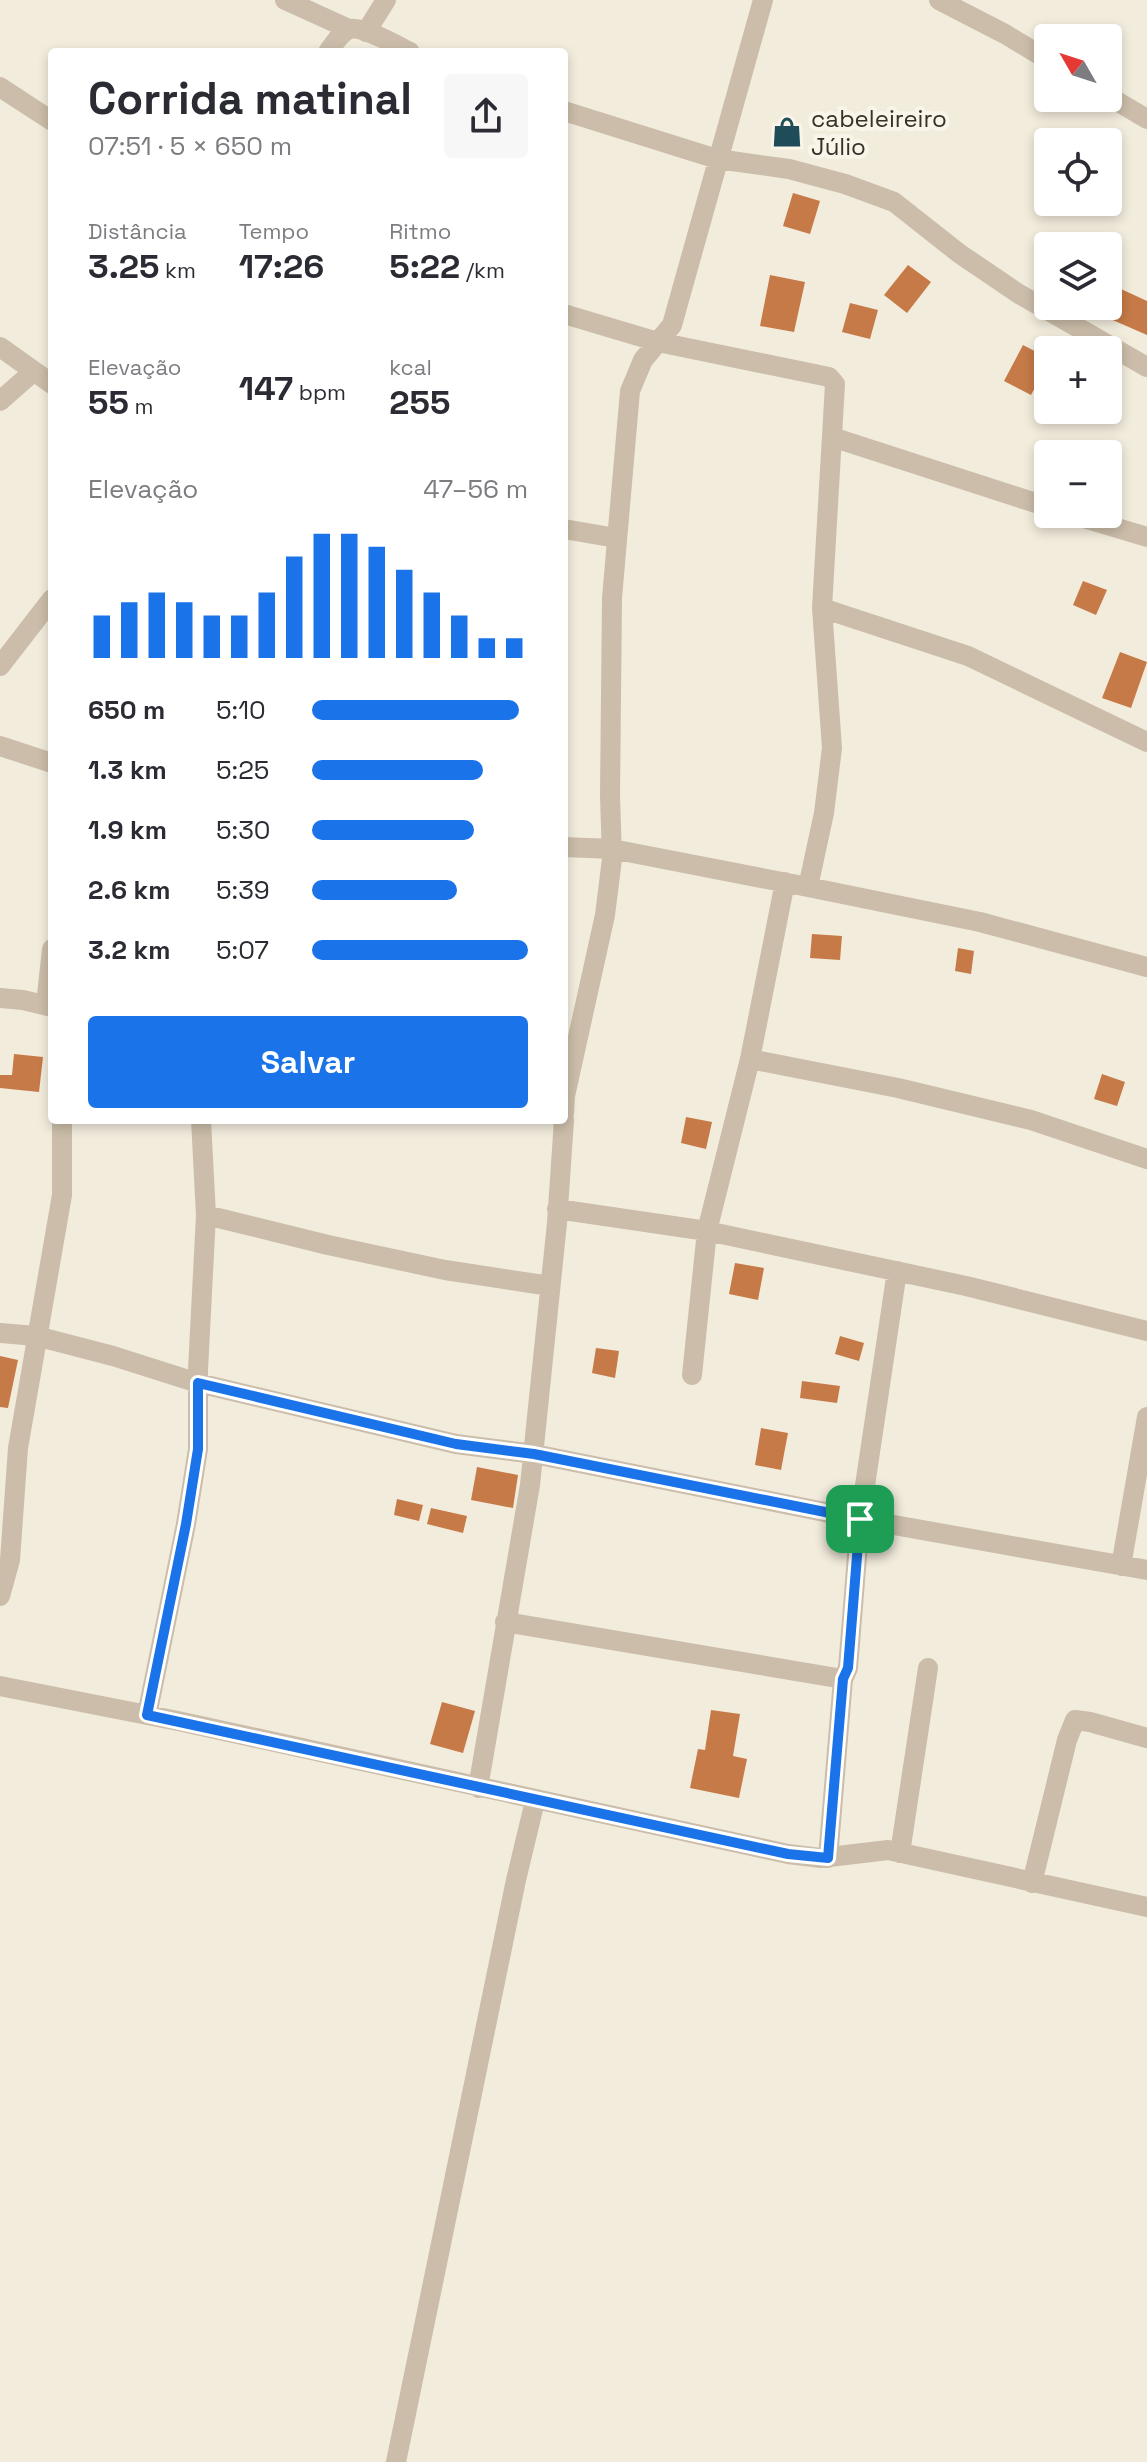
<!DOCTYPE html>
<html lang="pt">
<meta charset="utf-8">
<style>
:root{--surface:#fff;--page:#f7f7f7;--text:#2b2b33;--muted:#7c7c81;--accent:#1a73e8}
body{margin:0;font-family:"Space Grotesk",sans-serif;background:var(--page);color:var(--text);height:100vh;display:flex;flex-direction:column;font-size:30px;white-space:nowrap}
*{box-sizing:border-box;margin:0}
p{font-size:26px;color:var(--muted)}
.icon{flex:none;width:44px;height:44px;fill:none;stroke:currentColor;stroke-width:2;stroke-linecap:round;stroke-linejoin:round}
.map{position:relative;flex:1;overflow:hidden}
.sheet{position:absolute;left:48px;top:48px;width:520px;height:1076px;display:flex;flex-direction:column;background:var(--surface);border-radius:8px;box-shadow:0 4px 12px #0003}
.sheet>*{flex:none}
.needle{width:52px;rotate:309deg}
.controls{position:absolute;left:1034px;top:24px;display:grid;gap:16px}
.controls a{display:grid;place-items:center;width:88px;height:88px;border-radius:8px;background:var(--surface);box-shadow:0 4px 12px #0003;font-size:40px}
.pin{position:absolute;display:grid;place-items:center;width:68px;height:68px;color:#fff;margin:-34px;border-radius:16px;box-shadow:0 4px 12px #0006}
.round{display:grid;place-items:center;flex:none;width:84px;height:84px;border-radius:8px;background:var(--page)}
.head{display:flex;align-items:center;justify-content:space-between;height:136px;padding:0 40px}
h1{font-size:44px;font-weight:600;line-height:60px}
.metrics{display:grid;grid-template-columns:repeat(3,1fr);gap:12px;height:136px;padding:8px 40px}
.metrics div{display:grid;align-content:center}
.metrics b{font-size:34px;font-weight:600}
.metrics small{font-size:22px;font-weight:400}
.metrics p{font-size:22px}
.chart{height:224px;padding:16px 40px}
.chart p{display:flex;justify-content:space-between}
.chart svg{width:100%;height:144px;margin-top:8px;stroke:var(--accent);stroke-width:6}
.cta{display:flex;gap:16px;margin-top:auto;padding:16px 40px}
.cta a{flex:1;height:92px;border-radius:8px;background:var(--accent);color:#fff;font-size:32px;font-weight:600;line-height:92px;text-align:center}
ul{padding:0 40px;list-style:none;font-size:26px}
li{display:grid;grid-template-columns:128px 96px 1fr;align-items:center;height:60px}
li i{height:20px;border-radius:10px;background:var(--accent)}
.map>svg:first-child{display:block}
.building{fill:#c67a47}
.lines{fill:none;stroke-linecap:round;stroke-linejoin:round}
.minor{stroke:#cbbda9;stroke-width:20}
.route-casing{stroke:#fff;stroke-width:16}
.route{stroke:#1a73e8;stroke-width:10}
.labels{text-anchor:middle;dominant-baseline:central;stroke-width:8;stroke-linejoin:round;paint-order:stroke}
.poi-label{font-size:24px;fill:#383029;stroke:#faf5e9;text-anchor:start}
</style>
<div class="map">
<svg width="1147" height="2462" viewBox="0 0 1147 2462">
<rect width="100%" height="100%" fill="#f2ecdd"/>
<path class="building" d="M 793,193 L 820,201 L 810,234 L 783,226 Z
M 908,265 L 931,282 L 907,313 L 884,295 Z
M 770,275 L 805,282 L 794,332 L 760,326 Z
M 1108,283 L 1147,301 L 1147,335 L 1108,318 Z
M 850,303 L 878,310 L 870,339 L 842,332 Z
M 1023,345 L 1048,358 L 1048,363 L 1031,395 L 1004,381 Z
M 1083,581 L 1107,590 L 1096,615 L 1073,605 Z
M 1120,652 L 1147,662 L 1131,708 L 1102,698 Z
M 812,934 L 842,936 L 840,960 L 810,958 Z
M 958,948 L 974,951 L 971,974 L 955,971 Z
M 14,1054 L 43,1057 L 39,1092 L 0,1088 L 0,1075 L 12,1075 Z
M 1102,1074 L 1125,1082 L 1117,1106 L 1094,1099 Z
M 686,1117 L 712,1122 L 706,1149 L 681,1143 Z
M 735,1263 L 764,1268 L 758,1300 L 729,1294 Z
M 840,1336 L 864,1343 L 859,1361 L 835,1354 Z
M 596,1348 L 619,1351 L 615,1378 L 592,1373 Z
M 0,1356 L 18,1360 L 8,1408 L 0,1407 Z
M 802,1381 L 840,1386 L 837,1403 L 800,1398 Z
M 761,1428 L 788,1433 L 781,1470 L 755,1465 Z
M 477,1467 L 518,1475 L 513,1508 L 471,1500 Z
M 397,1499 L 423,1505 L 419,1521 L 394,1515 Z
M 431,1508 L 467,1516 L 463,1533 L 427,1524 Z
M 442,1702 L 475,1711 L 463,1753 L 430,1744 Z
M 711,1710 L 740,1714 L 733,1756 L 747,1759 L 739,1798 L 690,1788 L 698,1749 L 705,1750 Z"/>
<g class="lines">
<path class="minor" d="M 285,0 L 349,29
M 939,0 L 1005,34 L 1048,60
M 366,32 L 386,0
M 328,52 C 333,45 341,32 350,29 C 362,26 398,46 410,52
M 0,87 L 52,121
M 1108,96 L 1147,119
M 564,111 L 717,159 L 789,169 L 845,184 L 894,202 L 960,254 L 1019,294 L 1147,367
M 564,314 L 658,342 L 829,377 L 835,384 L 822,608 L 832,748 L 824,813 L 808,887
M 0,347 L 52,384
M 0,401 L 33,372
M 832,437 L 1048,507
M 1070,514 L 1147,537
M 564,529 L 616,538
M 822,608 L 968,656 L 1147,742
M 0,666 L 52,599
M 0,746 L 52,763
M 564,847 L 612,849 L 808,887 L 980,922 L 1147,967
M 0,998 L 23,1000 L 52,1007
M 46,1004 L 52,949
M 750,1059 L 898,1088 L 1031,1120 L 1147,1159
M 564,1114 L 565,1096 L 605,915 L 612,859 L 610,795 L 612,598 L 630,391 L 643,360 L 672,325 L 763,0
M 557,1209 L 707,1231 L 966,1286 L 1147,1331
M 206,1215 L 328,1245 L 445,1270 L 550,1286
M 0,1333 L 36,1336 L 113,1356 L 198,1383 L 456,1444 L 534,1454 L 860,1519 L 1147,1570
M 692,1375 L 707,1231 L 750,1059 L 785,882
M 1121,1566 L 1147,1417
M 0,1596 L 10,1560 L 18,1448 L 62,1195 L 62,1120
M 505,1622 L 843,1679
M 0,1686 L 178,1721 L 788,1854 L 821,1858 L 888,1850 L 1147,1907
M 147,1715 L 186,1524 L 198,1449 L 198,1370 L 206,1215 L 201,1120
M 478,1788 L 530,1485 L 557,1223 L 564,1120
M 900,1853 L 928,1668
M 828,1858 L 843,1679 L 848,1668 L 860,1519 L 897,1271
M 1032,1883 L 1067,1740 L 1075,1720 L 1090,1722 L 1147,1738
M 396,2462 L 516,1880 L 535,1801"/>
</g>
<g class="lines">
<g class="route-casing">
<path id="route" d="M 198,1383 L 456,1444 L 534,1454 L 860,1519 L 848,1668 L 843,1679 L 828,1858 L 788,1854 L 147,1715 L 186,1524 L 198,1449 Z"/>
</g>
<use href="#route" class="route"/>
</g>
<defs>
<g id="shop-bare" transform="scale(2.4)"><path d="M-5-2.5h2.3a2.7 3.5 0 0 1 5.4 0H5L5.5 6h-11ZM-1.5-2.5h3a1.5 2.3 0 0 0-3 0Z" fill="#1e4c59" stroke="#faf5e9" stroke-width="2.5" paint-order="stroke"/></g>
</defs>
<g fill-rule="evenodd">
<use href="#shop-bare" x="787" y="132"/>
</g>
<g class="labels">
<g class="poi-label">
<text x="811" y="118">cabeleireiro<tspan x="811" dy="28">Júlio</tspan></text>
</g>
</g>
</svg>
<div class="controls">
<a><svg class="needle" viewBox="-14 -14 28 28"><path d="M0-13l5 13h-10z" fill="#e53935"/><path d="M0 13l5-13h-10z" fill="#7c7c81"/></svg></a>
<a><svg class="icon" aria-label="locate" viewBox="0 0 24 24"><circle cx="12" cy="12" r="6"/><path d="M12 2v4M12 18v4M2 12h4M18 12h4"/></svg></a>
<a><svg class="icon" aria-label="layers" viewBox="0 0 24 24"><path d="M12 4l9 5-9 5-9-5zM3 14l9 5 9-5"/></svg></a>
<a>+</a>
<a>−</a>
</div>
<div class="pin" style="left:860px;top:1519px;background:#1e9e55"><svg class="icon" aria-label="arrive" viewBox="0 0 24 24"><path d="M6 21V4h12l-3 4 3 4H6"/></svg></div>
<section class="sheet">
<div class="head"><div><h1>Corrida matinal</h1><p>07:51 · 5 × 650 m</p></div><a class="round"><svg class="icon" aria-label="share" viewBox="0 0 24 24"><path d="M12 15V3M7 8l5-5 5 5M5 13v7h14v-7"/></svg></a></div>
<div class="metrics">
<div><p>Distância</p><b>3.25<small> km</small></b></div>
<div><p>Tempo</p><b>17:26</b></div>
<div><p>Ritmo</p><b>5:22<small> /km</small></b></div>
</div>
<div class="metrics">
<div><p>Elevação</p><b>55<small> m</small></b></div>
<div><b>147<small> bpm</small></b></div>
<div><p>kcal</p><b>255</b></div>
</div>
<div class="chart"><p><span>Elevação</span>47–56 m</p>
<svg viewBox="0 0 160 44" preserveAspectRatio="none"><path d="M5 44V31M15 44V27M25 44V24M35 44V27M45 44V31M55 44V31M65 44V24M75 44V13M85 44V6M95 44V6M105 44V10M115 44V17M125 44V24M135 44V31M145 44V38M155 44V38"/></svg>
</div>
<ul>
<li><b>650 m</b>5:10<i style="width:96%"></i></li>
<li><b>1.3 km</b>5:25<i style="width:79%"></i></li>
<li><b>1.9 km</b>5:30<i style="width:75%"></i></li>
<li><b>2.6 km</b>5:39<i style="width:67%"></i></li>
<li><b>3.2 km</b>5:07<i style="width:100%"></i></li>
</ul>
<div class="cta"><a>Salvar</a></div>
</section>
</div>
